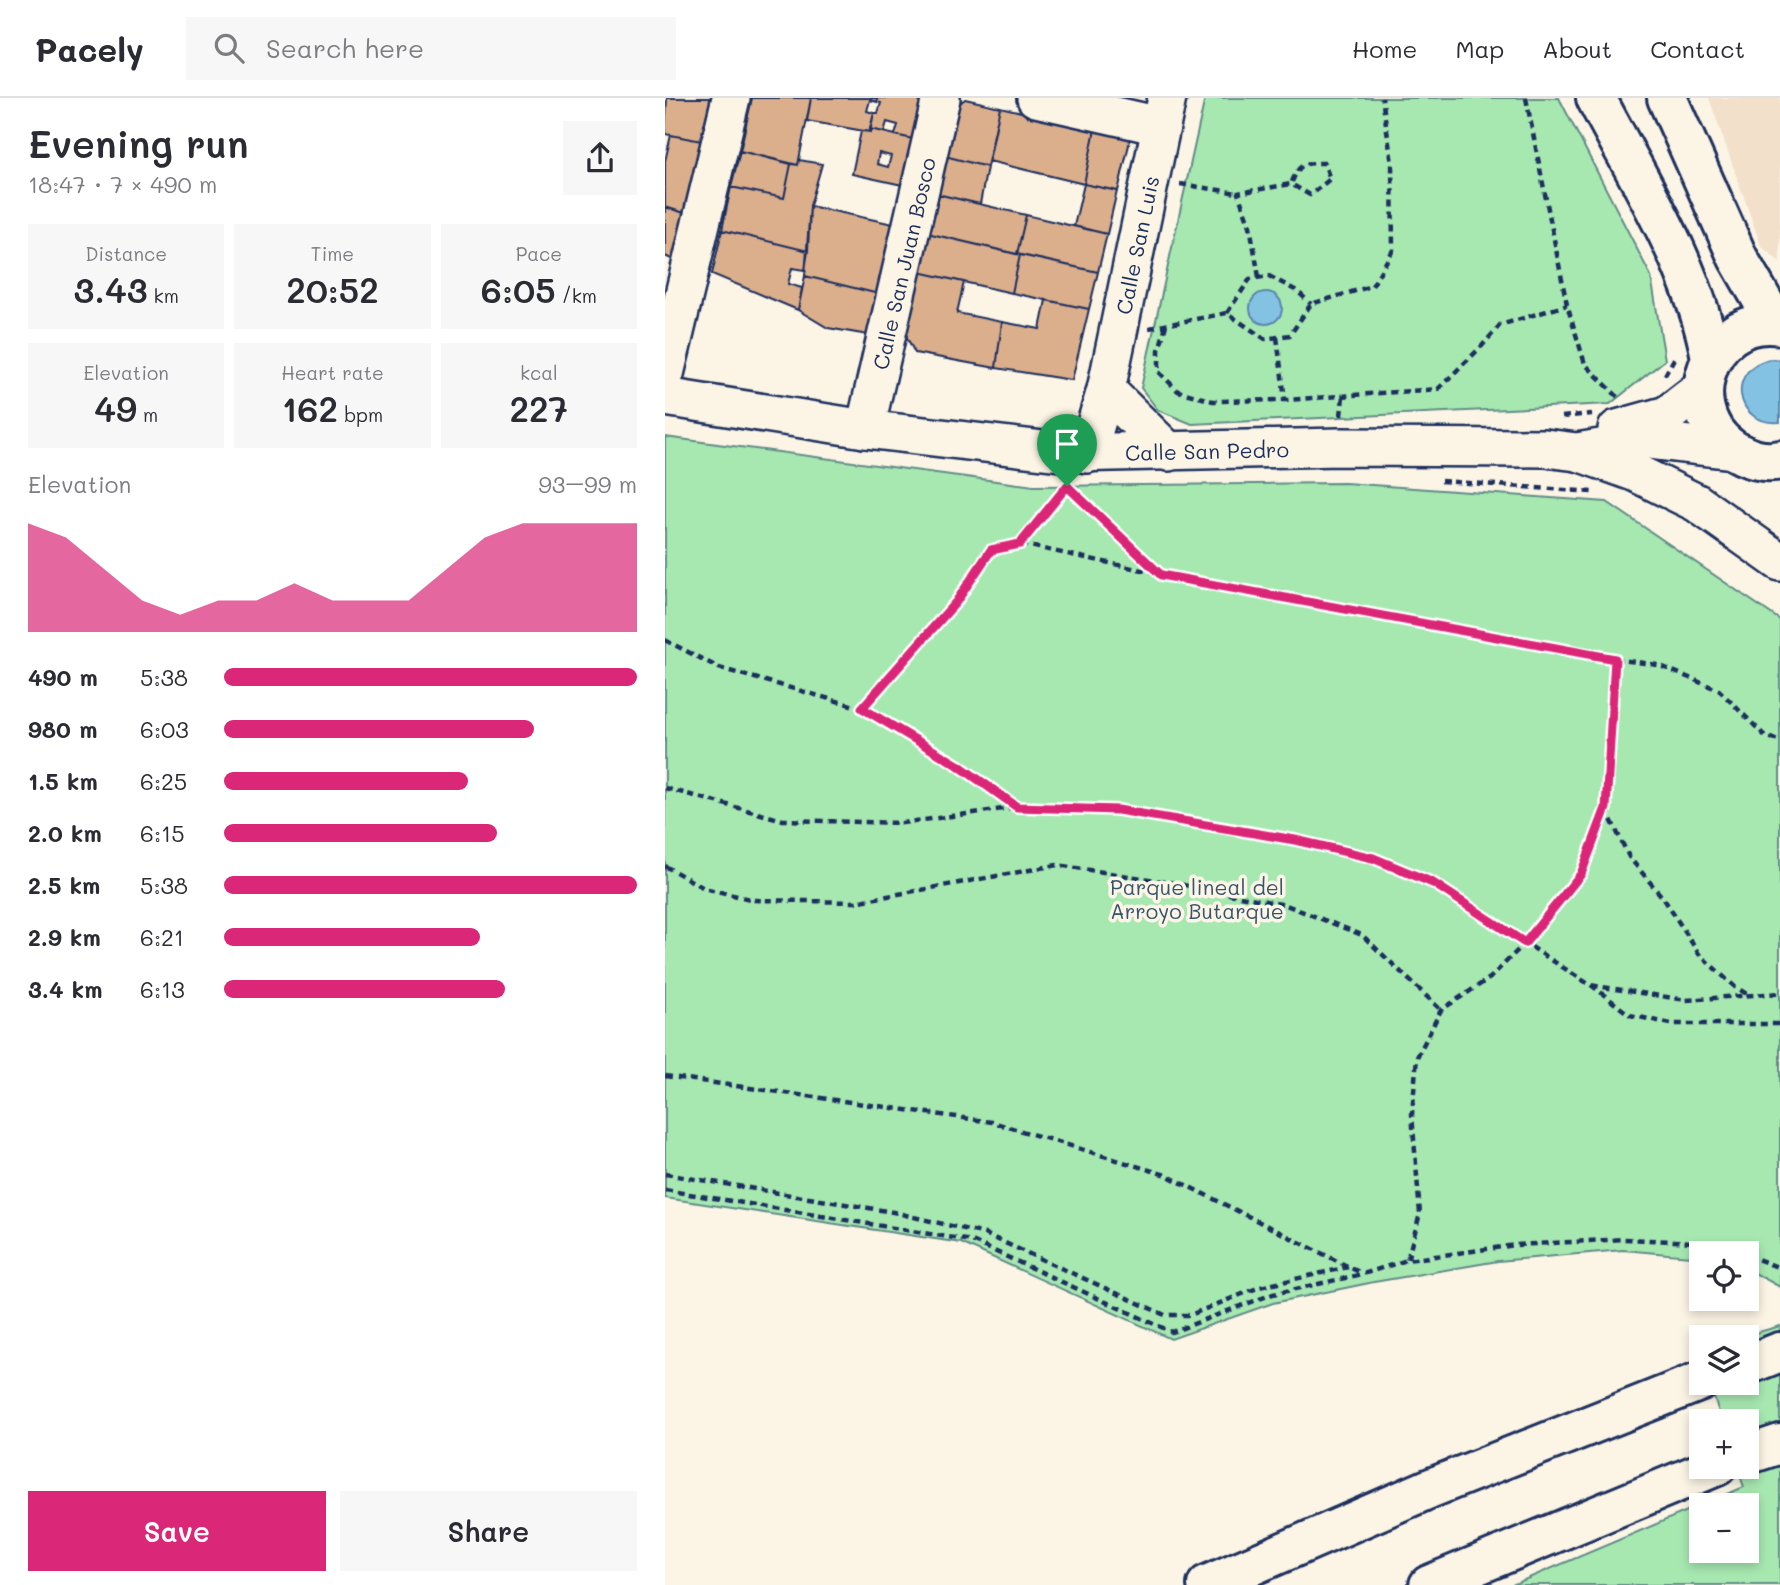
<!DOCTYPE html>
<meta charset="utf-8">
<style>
:root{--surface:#fff;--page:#f7f7f7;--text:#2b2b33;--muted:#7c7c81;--line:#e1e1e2;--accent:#db2777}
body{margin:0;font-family:Mali,sans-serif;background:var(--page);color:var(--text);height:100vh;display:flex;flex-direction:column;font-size:26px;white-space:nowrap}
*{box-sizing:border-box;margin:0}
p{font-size:23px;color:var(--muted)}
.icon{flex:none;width:38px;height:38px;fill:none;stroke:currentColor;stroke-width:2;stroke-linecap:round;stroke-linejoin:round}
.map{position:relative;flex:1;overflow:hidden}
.drawer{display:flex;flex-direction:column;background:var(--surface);width:665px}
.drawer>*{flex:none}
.fabs{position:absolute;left:1024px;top:1143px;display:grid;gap:14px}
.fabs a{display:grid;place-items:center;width:70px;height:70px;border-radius:0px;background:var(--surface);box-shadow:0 4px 10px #0003;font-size:35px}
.pin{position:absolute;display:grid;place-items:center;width:60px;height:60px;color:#fff;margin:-72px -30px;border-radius:50% 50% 50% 0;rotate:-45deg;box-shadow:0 0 7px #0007}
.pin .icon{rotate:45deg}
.round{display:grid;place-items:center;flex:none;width:74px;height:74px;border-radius:0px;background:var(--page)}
.head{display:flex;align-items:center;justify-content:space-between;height:119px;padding:0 28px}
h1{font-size:38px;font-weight:600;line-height:52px}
.figures{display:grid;grid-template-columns:repeat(3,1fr);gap:10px;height:119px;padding:7px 28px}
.figures div{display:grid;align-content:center;border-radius:0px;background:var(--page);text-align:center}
.figures b{font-size:35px;font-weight:600}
.figures small{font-size:19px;font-weight:400}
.figures p{font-size:19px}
.chart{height:196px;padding:14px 28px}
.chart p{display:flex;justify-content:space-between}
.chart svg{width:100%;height:126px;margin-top:7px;fill:var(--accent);opacity:.7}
.primary-button{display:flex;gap:14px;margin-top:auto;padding:14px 28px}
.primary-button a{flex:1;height:80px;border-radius:0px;background:var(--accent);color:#fff;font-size:28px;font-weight:600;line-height:80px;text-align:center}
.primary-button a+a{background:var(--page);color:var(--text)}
ul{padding:0 28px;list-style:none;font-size:23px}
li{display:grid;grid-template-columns:112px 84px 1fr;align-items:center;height:52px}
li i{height:18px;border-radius:9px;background:var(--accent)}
header{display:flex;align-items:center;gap:42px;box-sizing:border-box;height:98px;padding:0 35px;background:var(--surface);border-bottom:2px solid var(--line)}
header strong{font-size:33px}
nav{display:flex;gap:38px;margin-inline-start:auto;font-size:24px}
.search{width:490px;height:63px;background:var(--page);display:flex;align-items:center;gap:18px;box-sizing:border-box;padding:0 24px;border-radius:0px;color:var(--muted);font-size:26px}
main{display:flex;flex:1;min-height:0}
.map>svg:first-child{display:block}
.built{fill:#f2e0ca}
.green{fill:#a7e8b1;stroke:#618c88;stroke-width:2;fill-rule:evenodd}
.water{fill:#84c2e4;stroke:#5a87ae;stroke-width:2}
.building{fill:#dbae8c;stroke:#1b2f5e;stroke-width:2;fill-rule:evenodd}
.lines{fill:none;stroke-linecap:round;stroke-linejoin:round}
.minor-casing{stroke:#1b2f5e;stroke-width:42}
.major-casing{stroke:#1b2f5e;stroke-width:44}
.highway-casing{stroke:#1b2f5e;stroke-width:44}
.path{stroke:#1b2f5e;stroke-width:4.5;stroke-dasharray:7 5;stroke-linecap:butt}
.minor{stroke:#fcf5e5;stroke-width:37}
.major{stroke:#fcf5e5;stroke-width:38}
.highway{stroke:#fcf5e5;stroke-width:38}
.route-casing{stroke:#fff;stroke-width:14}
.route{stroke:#db2777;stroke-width:9}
.labels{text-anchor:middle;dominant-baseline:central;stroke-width:7;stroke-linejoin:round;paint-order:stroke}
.street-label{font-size:21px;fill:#1b2f5e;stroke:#fcf5e5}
.park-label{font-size:21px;fill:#37546f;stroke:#fcf5e5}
</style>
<header>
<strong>Pacely</strong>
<div class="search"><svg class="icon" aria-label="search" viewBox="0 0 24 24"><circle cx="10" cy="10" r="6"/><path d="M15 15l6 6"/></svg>Search here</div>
<nav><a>Home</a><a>Map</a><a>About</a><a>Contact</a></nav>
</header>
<main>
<section class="drawer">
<div class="head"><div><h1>Evening run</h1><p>18:47 · 7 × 490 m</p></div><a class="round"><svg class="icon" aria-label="share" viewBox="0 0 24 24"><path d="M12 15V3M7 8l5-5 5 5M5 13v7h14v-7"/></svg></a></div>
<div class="figures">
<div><p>Distance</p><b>3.43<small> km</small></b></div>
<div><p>Time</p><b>20:52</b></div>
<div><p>Pace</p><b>6:05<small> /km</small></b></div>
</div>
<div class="figures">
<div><p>Elevation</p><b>49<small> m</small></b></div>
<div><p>Heart rate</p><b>162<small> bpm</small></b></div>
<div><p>kcal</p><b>227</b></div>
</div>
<div class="chart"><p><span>Elevation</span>93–99 m</p>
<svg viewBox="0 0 160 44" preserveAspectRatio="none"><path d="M0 44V6L10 11L20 22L30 33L40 38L50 33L60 33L70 27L80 33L90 33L100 33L110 22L120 11L130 6L140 6L150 6L160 6V44z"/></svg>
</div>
<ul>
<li><b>490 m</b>5:38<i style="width:100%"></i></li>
<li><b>980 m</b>6:03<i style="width:75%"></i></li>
<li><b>1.5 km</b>6:25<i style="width:59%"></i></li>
<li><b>2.0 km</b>6:15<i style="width:66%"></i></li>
<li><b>2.5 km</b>5:38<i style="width:100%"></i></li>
<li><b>2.9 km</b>6:21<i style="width:62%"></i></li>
<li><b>3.4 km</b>6:13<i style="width:68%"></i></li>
</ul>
<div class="primary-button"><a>Save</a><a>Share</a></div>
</section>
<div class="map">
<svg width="1115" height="1487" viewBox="0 0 1115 1487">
<rect width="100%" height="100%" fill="#fcf5e5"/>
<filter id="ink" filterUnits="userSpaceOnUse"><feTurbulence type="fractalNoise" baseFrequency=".0143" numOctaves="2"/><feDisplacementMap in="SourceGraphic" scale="14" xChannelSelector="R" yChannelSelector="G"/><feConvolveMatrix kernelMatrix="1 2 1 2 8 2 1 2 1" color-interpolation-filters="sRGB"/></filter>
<g filter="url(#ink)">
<path class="built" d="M 1044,0 L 1115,0 L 1115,164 L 1096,148 Z"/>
<path class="green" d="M 540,0 L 894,0 L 986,178 L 1000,262 L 945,306 L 527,326 L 493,312 L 476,290 Z
M 0,339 L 369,388 L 680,385 L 942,404 L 1115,522 L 1115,1189 L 1082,1171 L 1082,1155 L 1036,1155 L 1036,1159 L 958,1152 L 833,1163 L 709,1184 L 608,1205 L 506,1241 L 296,1145 L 0,1100 Z
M 1115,1228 L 1115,1487 L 847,1487 L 1079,1389 L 1072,1369 L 1082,1368 L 1082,1323 L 1057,1323 L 1044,1285 L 1082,1284 L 1082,1239 L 1076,1239 ZM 1036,1407 L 1082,1407 L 1082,1452 L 1036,1452 Z"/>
<path class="water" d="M585 210a16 16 0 1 1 32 0a16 16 0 1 1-32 0Z
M 1107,261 L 1115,262 L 1115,324 C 1069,329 1060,268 1107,261 Z"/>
<path class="building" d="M 2,0 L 53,0 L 42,44 L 0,36 Z
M 87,0 L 146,0 L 133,67 L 75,53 Z
M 146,0 L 212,0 L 212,4 L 205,2 L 202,13 L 209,15 L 205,34 L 142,23 Z
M 212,0 L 261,0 L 252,42 L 230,37 L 233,27 L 222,24 L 219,34 L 205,31 L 209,15 L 213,15 L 216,5 L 212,4 Z
M 300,1 L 335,9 L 322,69 L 280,58 L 289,10 Z
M 335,9 L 430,31 L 419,86 L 324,63 Z
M 205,31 L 252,42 L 242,88 L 187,76 L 196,33 L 205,34 ZM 214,55 L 226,58 L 223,69 L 212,66 Z
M 430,31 L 466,38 L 453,93 L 419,86 Z
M 6,37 L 42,44 L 26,117 L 0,109 L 0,63 Z
M 75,53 L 126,66 L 119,100 L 66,89 Z
M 280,58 L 322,69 L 315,106 L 272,96 Z
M 134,62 L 157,66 L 145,108 L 143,153 L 57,132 L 66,89 L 119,100 L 126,66 L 133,67 Z
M 419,86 L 452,93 L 442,136 L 409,128 Z
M 272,96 L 361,117 L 352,156 L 262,135 Z
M 145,108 L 233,127 L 218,197 L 140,178 Z
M 0,109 L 26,117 L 15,165 L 0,158 Z
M 361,117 L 442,136 L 433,174 L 352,156 Z
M 57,132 L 143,153 L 140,172 L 127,170 L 123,186 L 137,190 L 133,212 L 47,176 Z
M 262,135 L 355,157 L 347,195 L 254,174 Z
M 355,157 L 433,174 L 424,211 L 347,195 Z
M 254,174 L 299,184 L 292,215 L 337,224 L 331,270 L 250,255 L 240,236 Z
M 140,178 L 218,197 L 209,238 L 163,230 L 133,212 Z
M 381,202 L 424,211 L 407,282 L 331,270 L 337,224 L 375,231 Z"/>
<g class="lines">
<g class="minor-casing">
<g id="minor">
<path d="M 371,0 L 495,28"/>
<path d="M 0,276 L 66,0"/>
<path d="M 441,292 L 504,354"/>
<path id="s1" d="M 0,299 L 200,331 L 404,355 L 675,349 L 880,350 L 912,354 L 983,342 L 1068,352"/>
<path id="s2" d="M 200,331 L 276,0"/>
<path d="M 952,331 L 1002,317 L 1037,290"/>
<path d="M 916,355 L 969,374 L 1032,405 L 1115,464"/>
<path id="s3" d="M 422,356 L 441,292 L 502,0"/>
</g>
</g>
<g class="major-casing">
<path id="major" d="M 931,0 C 974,83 1029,168 1046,260
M 1002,0 L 1073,160 L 1111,226
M 1115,227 C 1038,215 1007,324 1078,357 C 1089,362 1103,365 1115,362"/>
</g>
<g class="highway-casing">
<path id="highway" d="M 1082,1267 L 1115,1254
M 1082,1357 L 1115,1346
M 542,1487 L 766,1390 L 1036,1283
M 764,1487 L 1052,1368"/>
</g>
<path class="path" d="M 861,0 L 902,207 L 920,266 L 954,300
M 515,86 L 573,95
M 594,179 L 585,128 L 573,95 L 626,86 L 645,97 L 665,81 L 659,65 C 637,65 635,65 626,86
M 562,215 L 585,181 L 604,178 L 632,193 L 646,206
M 501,227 L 494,252 L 494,274 L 513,293 L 548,303 L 620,302
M 484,230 L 562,215 L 600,241 L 625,237 L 646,206 L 707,188 L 728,152 L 727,65 L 717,0
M 612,239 L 620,302 L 773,291 L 817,248 L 835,227 L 902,207
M 1000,277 L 1011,257
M 676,318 L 678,298
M 897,319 L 927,316
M 776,383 L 928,394
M 402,388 L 496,476
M 355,446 L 403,387
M 0,542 L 54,570 L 197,610 L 291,504 L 326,452 L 355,446 L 496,476 L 950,561 L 941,710 L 916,776 L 860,845 L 825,880 L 776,912 L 752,959 L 747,1016 L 755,1116 L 742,1162
M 950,561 L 993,567 L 1054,592 L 1101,639 L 1115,642
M 197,610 L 293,667 L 352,709
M 0,690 L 118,722 L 237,725 L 352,709 L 453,712 L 630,742 L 708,760 L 768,785 L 925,887 L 1021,902 L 1115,895
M 941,711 L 964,759 L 999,801 L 1034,856 L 1070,889 L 1082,896
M 0,768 L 39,790 L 89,802 L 190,804 L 392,767 L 503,784 L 621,807 L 697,837 L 776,912
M 926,887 L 965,917 L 1006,926 L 1115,926
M 0,978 L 327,1024 L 501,1077 L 696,1175
M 0,1076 L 228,1114 L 320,1136 L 500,1217 L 525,1217 L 595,1189 L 683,1169
M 0,1092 L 307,1143 L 507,1234 L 608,1196 L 698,1176 L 742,1162 L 851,1147 L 959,1141 L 1053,1145 L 1077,1155
M 1082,1157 L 1115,1170"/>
<use href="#minor" class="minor"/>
<use href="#major" class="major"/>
<use href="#highway" class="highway"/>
</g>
</g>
<g class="lines" filter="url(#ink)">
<g class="route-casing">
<path id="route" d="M 402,388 L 496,477 L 950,561 L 941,710 L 916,776 L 860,845 L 768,785 L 708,760 L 630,742 L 453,712 L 352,709 L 293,667 L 197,610 L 291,504 L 326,452 L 355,446 Z"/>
</g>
<use href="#route" class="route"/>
</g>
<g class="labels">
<g class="street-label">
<text stroke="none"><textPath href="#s3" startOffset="215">Calle San Luis</textPath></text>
<text stroke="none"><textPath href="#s2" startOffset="170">Calle San Juan Bosco</textPath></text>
<text stroke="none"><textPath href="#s1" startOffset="546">Calle San Pedro</textPath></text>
</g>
<g class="park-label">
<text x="532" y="788">Parque lineal del<tspan x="532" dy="24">Arroyo Butarque</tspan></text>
</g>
</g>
</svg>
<div class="fabs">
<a><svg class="icon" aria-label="locate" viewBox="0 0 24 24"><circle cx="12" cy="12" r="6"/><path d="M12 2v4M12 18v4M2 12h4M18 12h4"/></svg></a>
<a><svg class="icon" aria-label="layers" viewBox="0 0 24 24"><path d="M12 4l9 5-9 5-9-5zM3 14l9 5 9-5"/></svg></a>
<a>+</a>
<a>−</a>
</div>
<div class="pin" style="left:402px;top:388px;background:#1e9e55"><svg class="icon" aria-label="arrive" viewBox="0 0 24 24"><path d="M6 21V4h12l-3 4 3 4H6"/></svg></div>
</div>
</main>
